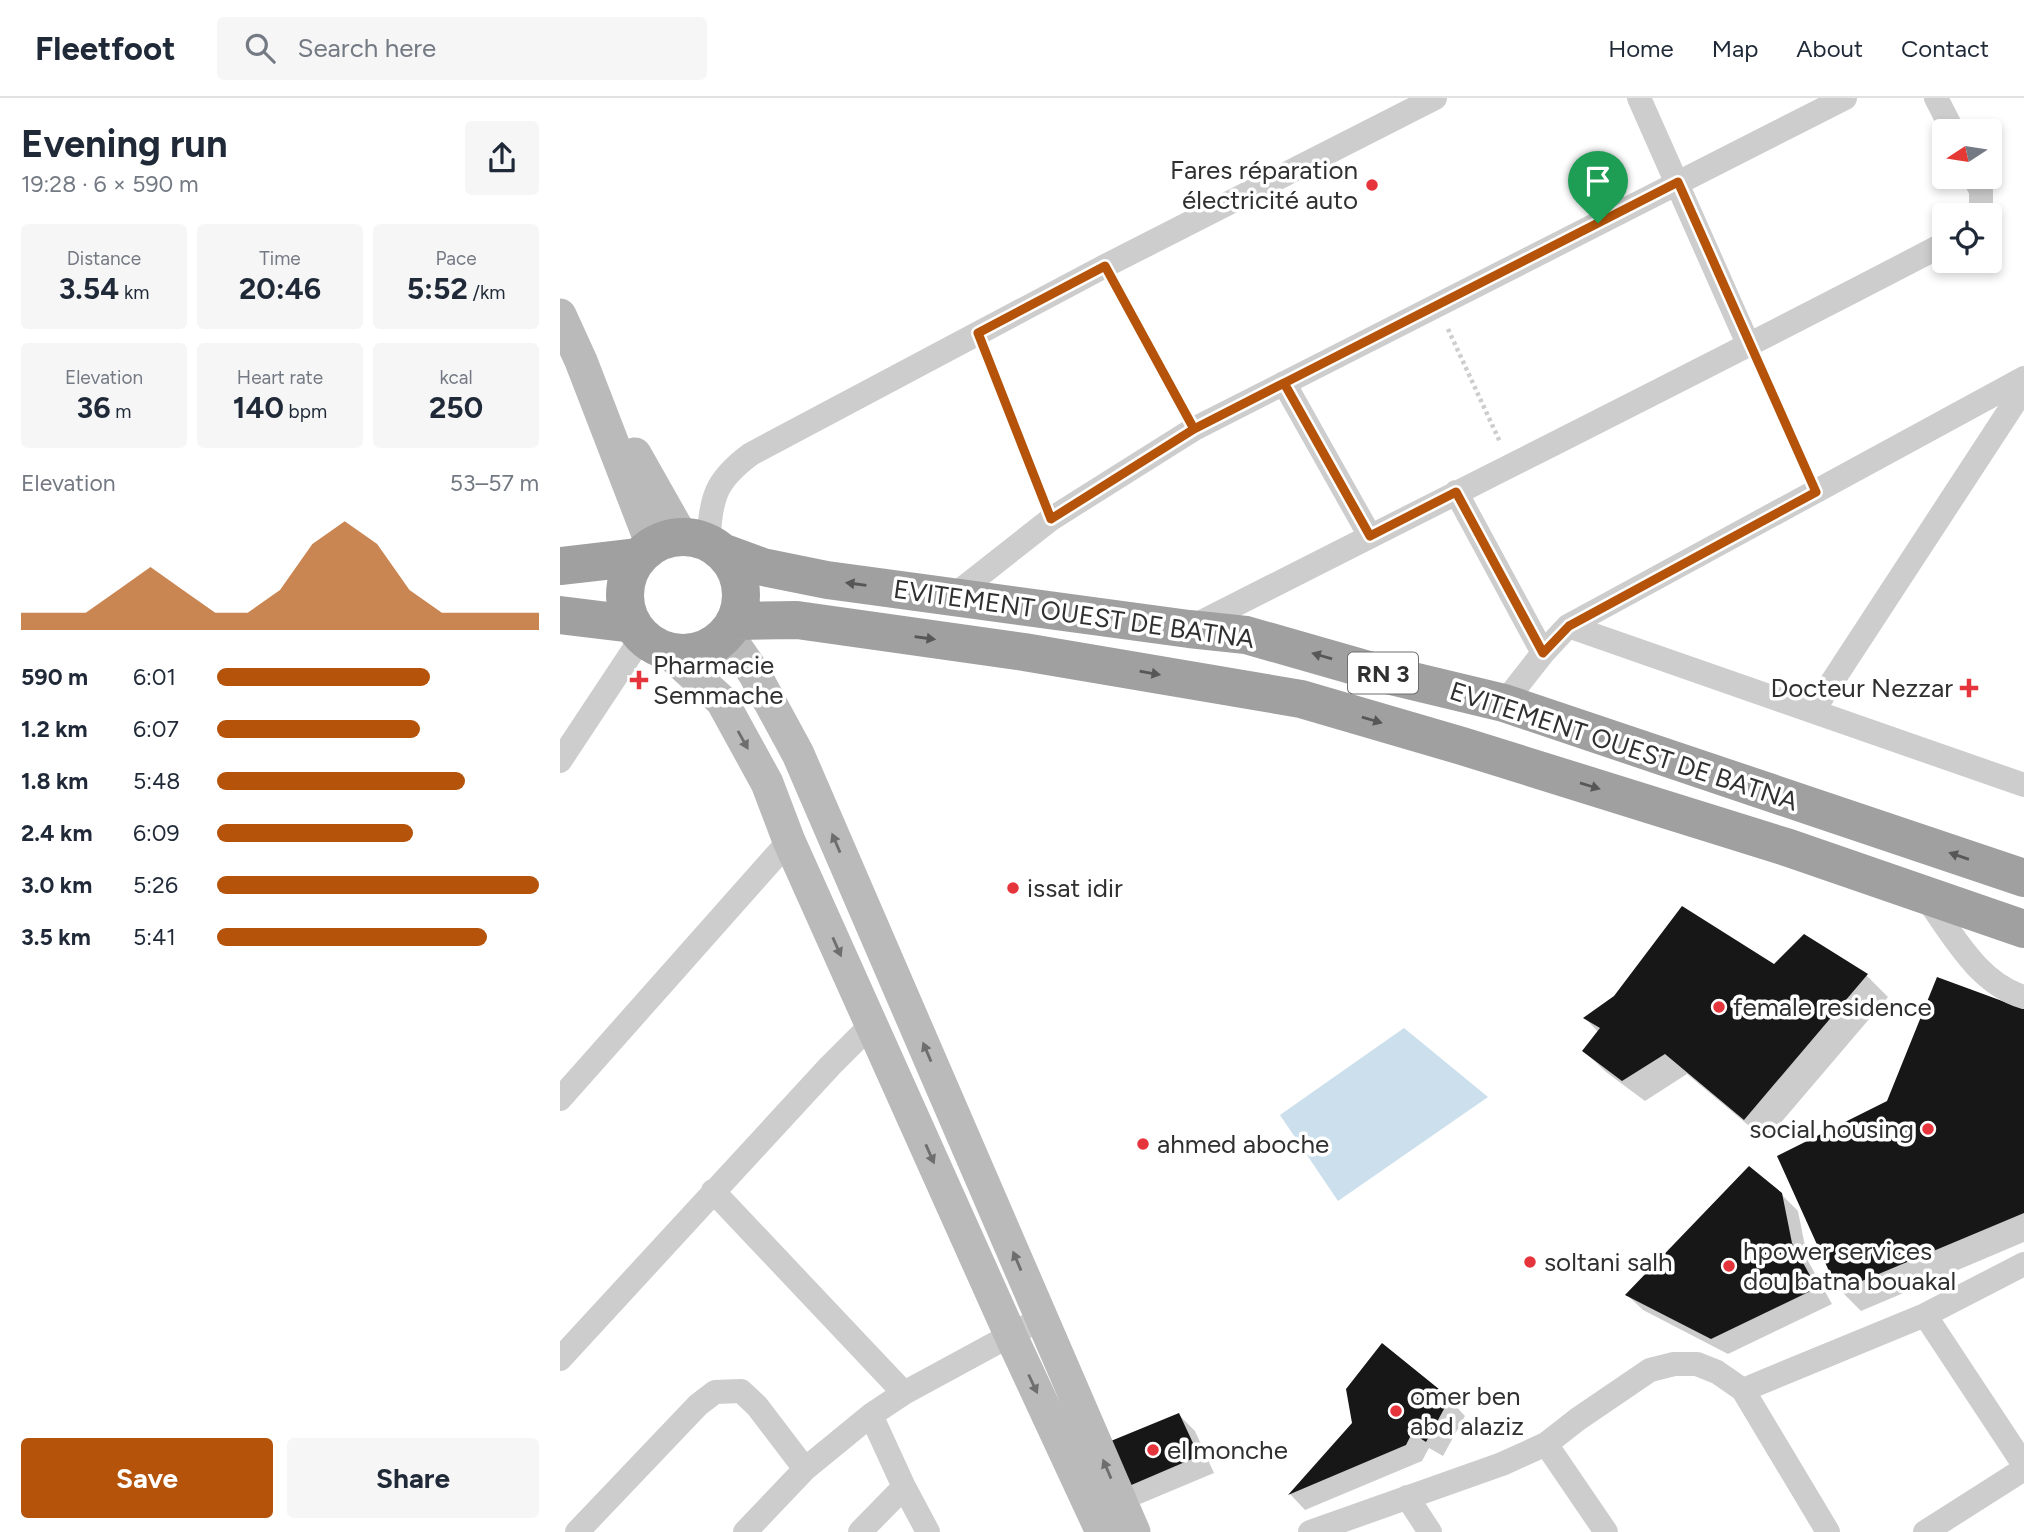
<!DOCTYPE html>
<meta charset="utf-8">
<style>
:root{--surface:#fff;--page:#f6f6f7;--text:#1f2937;--muted:#747a83;--line:#e0e1e3;--accent:#b45309}
body{margin:0;font-family:Figtree,sans-serif;background:var(--page);color:var(--text);height:100vh;display:flex;flex-direction:column;font-size:26px;white-space:nowrap}
*{box-sizing:border-box;margin:0}
p{font-size:23px;color:var(--muted)}
.icon{flex:none;width:38px;height:38px;fill:none;stroke:currentColor;stroke-width:2;stroke-linecap:round;stroke-linejoin:round}
.map{position:relative;flex:1;overflow:hidden}
.drawer{display:flex;flex-direction:column;background:var(--surface);width:560px}
.drawer>*{flex:none}
.needle{width:46px;rotate:258deg}
.buttons{position:absolute;left:1372px;top:21px;display:grid;gap:14px}
.buttons a{display:grid;place-items:center;width:70px;height:70px;border-radius:7px;background:var(--surface);box-shadow:0 4px 10px #0003;font-size:35px}
.pin{position:absolute;display:grid;place-items:center;width:60px;height:60px;color:#fff;margin:-72px -30px;border-radius:50% 50% 50% 0;rotate:-45deg;box-shadow:0 0 7px #0007}
.pin .icon{rotate:45deg}
.round{display:grid;place-items:center;flex:none;width:74px;height:74px;border-radius:7px;background:var(--page)}
.head{display:flex;align-items:center;justify-content:space-between;height:119px;padding:0 21px}
h1{font-size:38px;font-weight:700;line-height:52px}
.metrics{display:grid;grid-template-columns:repeat(3,1fr);gap:10px;height:119px;padding:7px 21px}
.metrics div{display:grid;align-content:center;border-radius:7px;background:var(--page);text-align:center}
.metrics b{font-size:30px;font-weight:700}
.metrics small{font-size:19px;font-weight:400}
.metrics p{font-size:19px}
.chart{height:196px;padding:14px 21px}
.chart p{display:flex;justify-content:space-between}
.chart svg{width:100%;height:126px;margin-top:7px;fill:var(--accent);opacity:.7}
.action{display:flex;gap:14px;margin-top:auto;padding:14px 21px}
.action a{flex:1;height:80px;border-radius:7px;background:var(--accent);color:#fff;font-size:28px;font-weight:700;line-height:80px;text-align:center}
.action a+a{background:var(--page);color:var(--text)}
ul{padding:0 21px;list-style:none;font-size:23px}
li{display:grid;grid-template-columns:112px 84px 1fr;align-items:center;height:52px}
li i{height:18px;border-radius:9px;background:var(--accent)}
header{display:flex;align-items:center;gap:42px;box-sizing:border-box;height:98px;padding:0 35px;background:var(--surface);border-bottom:2px solid var(--line)}
header strong{font-size:33px}
nav{display:flex;gap:38px;margin-inline-start:auto;font-size:24px}
.search{width:490px;height:63px;background:var(--page);display:flex;align-items:center;gap:18px;box-sizing:border-box;padding:0 24px;border-radius:7px;color:var(--muted);font-size:26px}
main{display:flex;flex:1;min-height:0}
.map>svg:first-child{display:block}
.water{fill:#cbdfed}
.shadow{fill:#0003}
.building{fill:#171717}
.lines{fill:none;stroke-linecap:round;stroke-linejoin:round}
.path{stroke:#cdcdcd;stroke-width:4.5;stroke-dasharray:3.5 3.5;stroke-linecap:butt}
.minor{stroke:#cdcdcd;stroke-width:24}
.secondary{stroke:#bababa;stroke-width:33}
.trunk{stroke:#a0a0a0;stroke-width:38}
.oneway{fill:#575757}
.oneway2{fill:#6e6e6e}
.route-casing{stroke:#fff;stroke-width:14}
.route{stroke:#b45309;stroke-width:9}
.poi-dot{fill:#e6343d;stroke:#fff;stroke-width:2.5}
.labels{text-anchor:middle;dominant-baseline:central;stroke-width:7;stroke-linejoin:round;paint-order:stroke}
.shield{fill:#fff;stroke:#6e6e6e;stroke-width:2}
.shield-label{font-size:24px;font-weight:bold;fill:#303030}
.poi-label{font-size:26px;fill:#303030;stroke:#fff;text-anchor:start}
.street-label{font-size:26px;fill:#303030;stroke:#fff}
</style>
<header>
<strong>Fleetfoot</strong>
<div class="search"><svg class="icon" aria-label="search" viewBox="0 0 24 24"><circle cx="10" cy="10" r="6"/><path d="M15 15l6 6"/></svg>Search here</div>
<nav><a>Home</a><a>Map</a><a>About</a><a>Contact</a></nav>
</header>
<main>
<section class="drawer">
<div class="head"><div><h1>Evening run</h1><p>19:28 · 6 × 590 m</p></div><a class="round"><svg class="icon" aria-label="share" viewBox="0 0 24 24"><path d="M12 15V3M7 8l5-5 5 5M5 13v7h14v-7"/></svg></a></div>
<div class="metrics">
<div><p>Distance</p><b>3.54<small> km</small></b></div>
<div><p>Time</p><b>20:46</b></div>
<div><p>Pace</p><b>5:52<small> /km</small></b></div>
</div>
<div class="metrics">
<div><p>Elevation</p><b>36<small> m</small></b></div>
<div><p>Heart rate</p><b>140<small> bpm</small></b></div>
<div><p>kcal</p><b>250</b></div>
</div>
<div class="chart"><p><span>Elevation</span>53–57 m</p>
<svg viewBox="0 0 160 44" preserveAspectRatio="none"><path d="M0 44V38L10 38L20 38L30 30L40 22L50 30L60 38L70 38L80 30L90 14L100 6L110 14L120 30L130 38L140 38L150 38L160 38V44z"/></svg>
</div>
<ul>
<li><b>590 m</b>6:01<i style="width:66%"></i></li>
<li><b>1.2 km</b>6:07<i style="width:63%"></i></li>
<li><b>1.8 km</b>5:48<i style="width:77%"></i></li>
<li><b>2.4 km</b>6:09<i style="width:61%"></i></li>
<li><b>3.0 km</b>5:26<i style="width:100%"></i></li>
<li><b>3.5 km</b>5:41<i style="width:84%"></i></li>
</ul>
<div class="action"><a>Save</a><a>Share</a></div>
</section>
<div class="map">
<svg width="1464" height="1434" viewBox="0 0 1464 1434">
<rect width="100%" height="100%" fill="#fff"/>
<path class="water" d="M 844,930 L 928,999 L 778,1103 L 720,1017 Z"/>
<path class="shadow" d="M 1244,838 L 1307,878 L 1328,899 L 1206,1042 L 1127,976 L 1085,1003 L 1046,974 L 1024,953 L 1039,935 L 1025,920 L 1214,869 Z
M 1378,881 L 1464,913 L 1464,1144 L 1301,1213 L 1280,1192 L 1328,1005 Z
M 1221,1096 L 1238,1113 L 1248,1163 L 1272,1206 L 1168,1256 L 1083,1212 L 1067,1197 Z
M 889,1301 L 905,1318 L 883,1358 L 869,1350 L 862,1363 L 745,1412 L 730,1396 L 794,1326 Z
M 619,1317 L 635,1333 L 654,1375 L 580,1406 L 549,1346 Z"/>
<path class="building" d="M 1122,808 L 1214,866 L 1244,836 L 1308,876 L 1184,1022 L 1105,956 L 1062,983 L 1022,953 L 1040,930 L 1023,920 L 1054,898 Z
M 1377,879 L 1464,911 L 1464,1115 L 1278,1193 L 1217,1058 L 1327,1003 Z
M 1189,1068 L 1222,1095 L 1232,1145 L 1257,1190 L 1151,1241 L 1065,1197 Z
M 822,1245 L 890,1300 L 866,1344 L 852,1335 L 846,1347 L 728,1397 L 792,1325 L 786,1291 Z
M 619,1315 L 639,1358 L 562,1391 L 546,1345 Z"/>
<g class="lines">
<path class="path" d="M 557,190 L 622,308
M 888,231 L 940,344
M 427,259 L 482,398
M 1200,271 L 1246,371"/>
<path class="minor" d="M 1079,0 L 1189,248
M 1376,0 L 1393,33
M 1414,79 L 1421,93 L 1421,117
M 724,285 L 810,438
M 896,394 L 983,555
M 148,444 C 152,400 153,384 191,356 L 545,168 L 875,0
M 392,499 L 491,421 L 634,331 L 1285,0
M 1008,528 L 1464,687
M 632,529 C 883,401 1135,276 1384,146
M 944,605 L 983,555 L 1008,528 L 1464,280
M 1253,613 L 1464,290
M 0,663 L 82,539
M 1364,797 C 1392,835 1417,885 1464,899
M 0,1001 L 229,743
M 153,1093 L 344,1295 L 482,1220
M 1365,1217 L 1464,1367
M 0,1261 L 270,968 L 312,926
M 1183,1292 L 1365,1217 L 1464,1166
M 986,1346 L 1046,1434
M 344,1389 L 368,1434
M 847,1399 L 870,1434
M 17,1434 L 138,1307 L 155,1294 L 181,1293 L 197,1308 L 245,1371
M 185,1434 L 245,1371 L 311,1317 L 344,1295
M 300,1434 L 344,1389 L 311,1317
M 750,1434 L 942,1366 L 986,1346 L 1018,1321 L 1090,1272 L 1114,1266 L 1137,1266 L 1157,1274 L 1183,1292 L 1268,1434
M 1365,1434 L 1464,1371"/>
<path class="secondary" d="M 0,217 L 21,263 L 92,447
M 75,356 L 122,439
M 167,536 L 194,575 L 238,656 L 574,1434
M 108,554 L 162,603 L 207,685 L 229,743 L 450,1236 L 542,1434"/>
<path class="trunk" d="M65 497a58 58 0 1 1 116 0a58 58 0 1 1-116 0Z
M 162,454 L 203,469 L 267,482 L 629,531 L 686,537 L 819,575 L 944,605 L 1464,780
M 0,468 L 79,459
M 0,517 L 73,526
M 175,523 L 237,522 L 464,554 L 741,601 L 902,648 L 1229,750 L 1464,831"/>
</g>
<defs><path id="oneway-solid" d="M-6-.8H1V-3.2L6.5 0L1 3.2V.8H-6Z" transform="scale(1.75)"/></defs>
<g class="oneway">
<use href="#oneway-solid" transform="translate(296 486) rotate(-172)"/>
<use href="#oneway-solid" transform="translate(365 540) rotate(8)"/>
<use href="#oneway-solid" transform="translate(762 558) rotate(-164)"/>
<use href="#oneway-solid" transform="translate(590 575) rotate(10)"/>
<use href="#oneway-solid" transform="translate(812 622) rotate(16)"/>
<use href="#oneway-solid" transform="translate(1030 688) rotate(17)"/>
<use href="#oneway-solid" transform="translate(1399 758) rotate(-161)"/>
</g>
<g class="oneway2">
<use href="#oneway-solid" transform="translate(183 642) rotate(61)"/>
<use href="#oneway-solid" transform="translate(276 745) rotate(-113)"/>
<use href="#oneway-solid" transform="translate(277 849) rotate(66)"/>
<use href="#oneway-solid" transform="translate(367 954) rotate(-113)"/>
<use href="#oneway-solid" transform="translate(370 1056) rotate(66)"/>
<use href="#oneway-solid" transform="translate(457 1163) rotate(-113)"/>
<use href="#oneway-solid" transform="translate(473 1286) rotate(65)"/>
<use href="#oneway-solid" transform="translate(547 1371) rotate(-113)"/>
</g>
<g class="lines">
<g class="route-casing">
<path id="route" d="M 1038,125 L 634,331 L 545,168 L 418,235 L 491,421 L 634,331 L 724,285 L 810,438 L 896,394 L 983,555 L 1009,528 L 1256,394 L 1118,84 L 1038,125"/>
</g>
<use href="#route" class="route"/>
</g>
<g class="poi-dot">
<circle cx="812" cy="87" r="7"/>
<path d="M75.5 571.5h7v7h7v7h-7v7h-7v-7h-7v-7h7z"/>
<path d="M1405.5 579.5h7v7h7v7h-7v7h-7v-7h-7v-7h7z"/>
<circle cx="453" cy="790" r="7"/>
<circle cx="1159" cy="909" r="7"/>
<circle cx="1368" cy="1031" r="7"/>
<circle cx="583" cy="1046" r="7"/>
<circle cx="970" cy="1164" r="7"/>
<circle cx="1169" cy="1168" r="7"/>
<circle cx="836" cy="1313" r="7"/>
<circle cx="593" cy="1352" r="7"/>
</g>
<g class="labels">
<rect class="shield" x="788" y="554.5" width="70" height="41" rx="5"/>
<g class="shield-label">
<text x="823" y="575">RN 3</text>
</g>
<g class="poi-label">
<text x="798" y="72" text-anchor="end">Fares réparation<tspan x="798" dy="30">électricité auto</tspan></text>
<text x="93" y="567">Pharmacie<tspan x="93" dy="30">Semmache</tspan></text>
<text x="1393" y="590" text-anchor="end">Docteur Nezzar</text>
<text x="467" y="790">issat idir</text>
<text x="1173" y="909">female residence</text>
<text x="1354" y="1031" text-anchor="end">social housing</text>
<text x="597" y="1046">ahmed aboche</text>
<text x="1183" y="1153">hpower services<tspan x="1183" dy="30">dou batna bouakal</tspan></text>
<text x="984" y="1164">soltani salh</text>
<text x="850" y="1298">omer ben<tspan x="850" dy="30">abd alaziz</tspan></text>
<text x="607" y="1352">el monche</text>
</g>
<g class="street-label">
<text transform="translate(514 516) rotate(8)">EVITEMENT OUEST DE BATNA</text>
<text transform="translate(1064 648) rotate(18)">EVITEMENT OUEST DE BATNA</text>
</g>
</g>
</svg>
<div class="buttons">
<a><svg class="needle" viewBox="-14 -14 28 28"><path d="M0-13l5 13h-10z" fill="#e53935"/><path d="M0 13l5-13h-10z" fill="#747a83"/></svg></a>
<a><svg class="icon" aria-label="locate" viewBox="0 0 24 24"><circle cx="12" cy="12" r="6"/><path d="M12 2v4M12 18v4M2 12h4M18 12h4"/></svg></a>
</div>
<div class="pin" style="left:1038px;top:125px;background:#1e9e55"><svg class="icon" aria-label="arrive" viewBox="0 0 24 24"><path d="M6 21V4h12l-3 4 3 4H6"/></svg></div>
</div>
</main>
